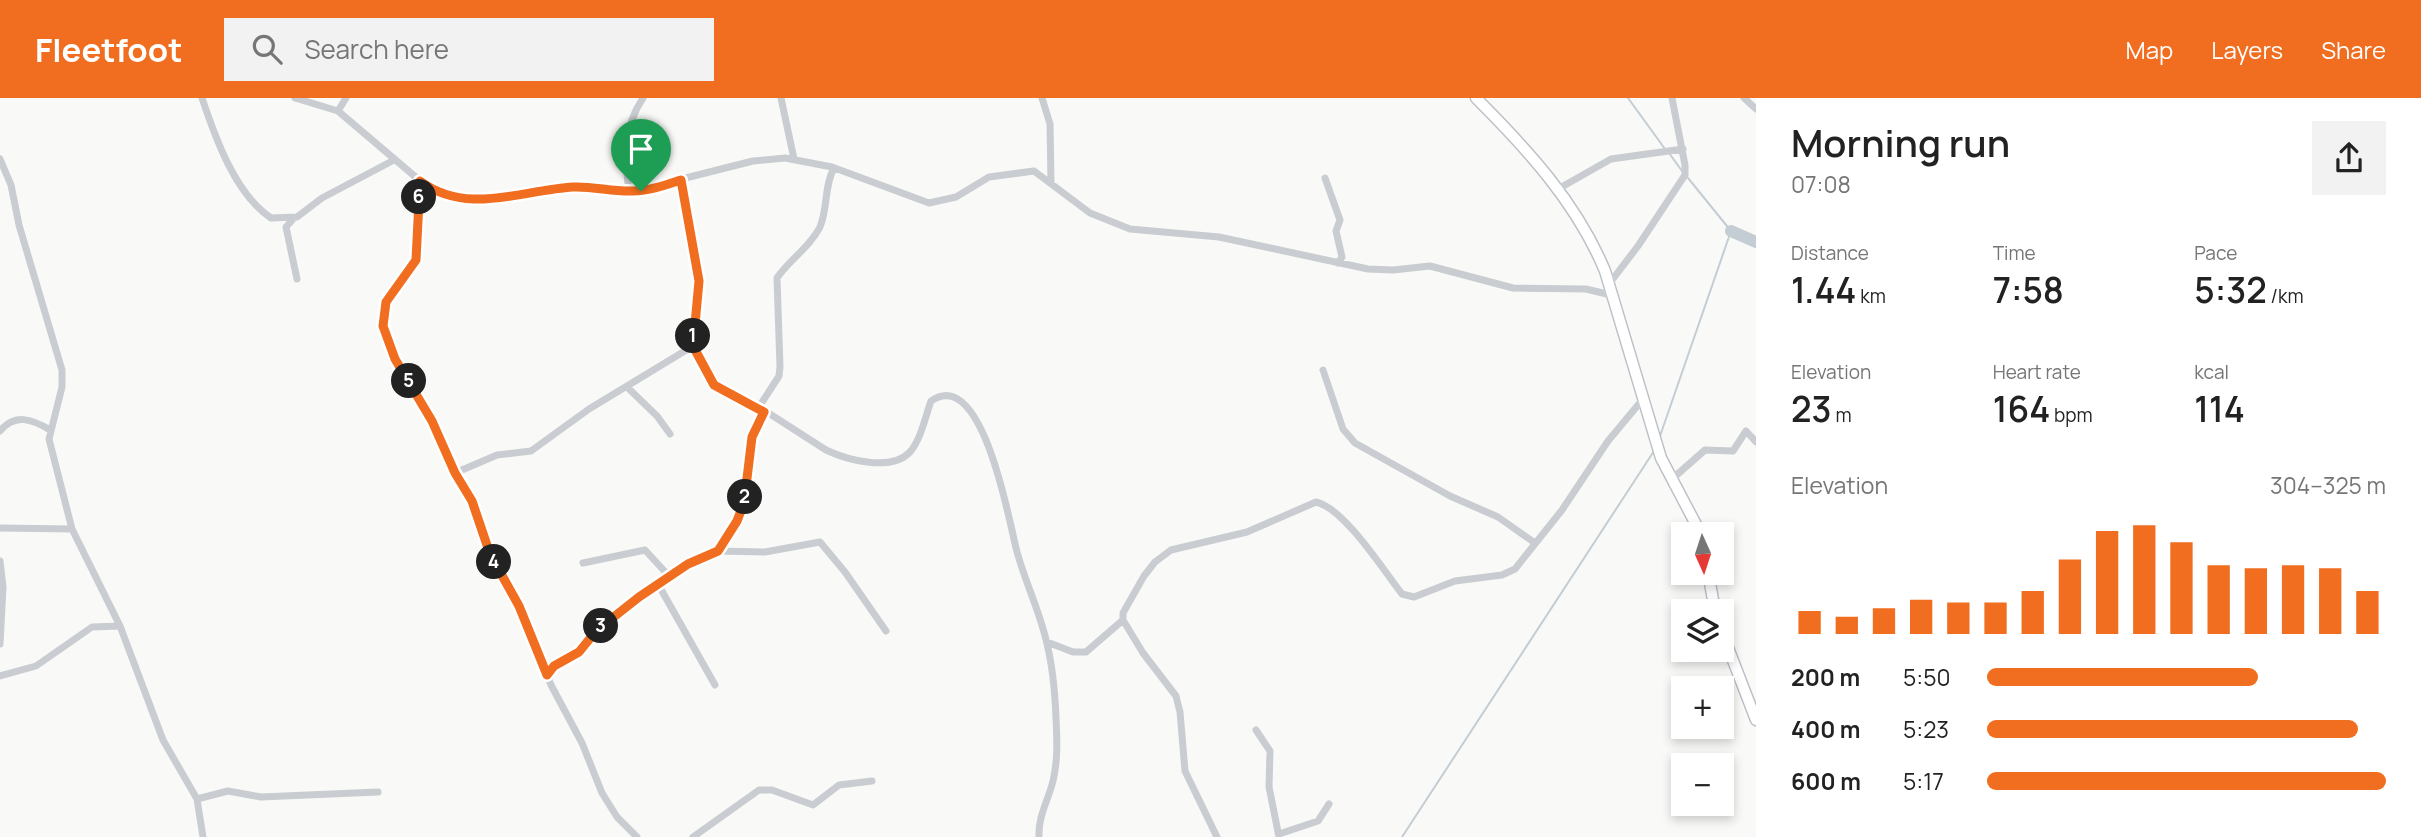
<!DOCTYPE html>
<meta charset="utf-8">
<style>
:root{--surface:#fff;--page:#f2f2f2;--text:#222;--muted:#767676;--accent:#f16d1f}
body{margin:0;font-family:Manrope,sans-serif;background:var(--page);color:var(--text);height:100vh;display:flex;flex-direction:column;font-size:26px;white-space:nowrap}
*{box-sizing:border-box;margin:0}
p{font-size:23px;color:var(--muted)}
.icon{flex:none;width:38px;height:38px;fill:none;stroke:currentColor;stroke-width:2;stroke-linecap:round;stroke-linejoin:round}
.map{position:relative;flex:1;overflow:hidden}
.drawer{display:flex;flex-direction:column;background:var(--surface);width:665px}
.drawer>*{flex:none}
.needle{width:46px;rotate:177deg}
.controls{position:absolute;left:1671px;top:424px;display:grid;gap:14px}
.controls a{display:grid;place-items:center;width:63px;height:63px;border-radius:0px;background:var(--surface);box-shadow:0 4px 10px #0003;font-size:35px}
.pin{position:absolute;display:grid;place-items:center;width:60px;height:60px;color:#fff;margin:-72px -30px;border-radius:50% 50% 50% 0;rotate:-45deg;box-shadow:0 0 7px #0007}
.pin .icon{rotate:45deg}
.km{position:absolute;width:35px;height:35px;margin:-18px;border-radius:50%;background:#222;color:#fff;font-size:19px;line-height:35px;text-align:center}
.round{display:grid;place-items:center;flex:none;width:74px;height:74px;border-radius:0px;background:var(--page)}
.headline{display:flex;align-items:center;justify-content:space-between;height:119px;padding:0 35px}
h1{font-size:38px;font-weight:600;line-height:52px}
.metrics{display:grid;grid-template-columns:repeat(3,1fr);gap:10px;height:119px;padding:7px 35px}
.metrics div{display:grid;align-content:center}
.metrics b{font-size:35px;font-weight:600}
.metrics small{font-size:19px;font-weight:400}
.metrics p{font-size:19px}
.chart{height:196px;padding:14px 35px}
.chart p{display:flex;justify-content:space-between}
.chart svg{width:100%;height:126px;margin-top:7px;stroke:var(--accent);stroke-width:6}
ul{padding:0 35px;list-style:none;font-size:23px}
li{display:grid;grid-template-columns:112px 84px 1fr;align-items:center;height:52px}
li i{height:18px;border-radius:9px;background:var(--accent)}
header{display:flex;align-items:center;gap:42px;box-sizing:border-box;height:98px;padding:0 35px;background:var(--accent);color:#fff}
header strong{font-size:33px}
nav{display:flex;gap:38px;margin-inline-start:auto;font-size:24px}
.search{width:490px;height:63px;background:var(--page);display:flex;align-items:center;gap:18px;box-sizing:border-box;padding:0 24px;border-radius:0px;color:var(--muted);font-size:26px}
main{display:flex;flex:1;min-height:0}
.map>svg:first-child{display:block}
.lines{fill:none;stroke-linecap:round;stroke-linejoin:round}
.stream{stroke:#c4cdd4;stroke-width:2}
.river{stroke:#c4cdd4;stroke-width:12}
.secondary-casing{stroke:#bdc1c7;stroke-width:13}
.street{stroke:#c9ccd1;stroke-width:7}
.secondary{stroke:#fff;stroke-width:10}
.route-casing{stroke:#fff;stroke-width:14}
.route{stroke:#f16d1f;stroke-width:9}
</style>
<header>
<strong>Fleetfoot</strong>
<div class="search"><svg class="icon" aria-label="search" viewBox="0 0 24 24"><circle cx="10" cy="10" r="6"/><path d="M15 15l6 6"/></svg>Search here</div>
<nav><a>Map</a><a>Layers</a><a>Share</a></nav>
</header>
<main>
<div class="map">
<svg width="1756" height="739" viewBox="0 0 1756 739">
<rect width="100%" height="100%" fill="#f9faf7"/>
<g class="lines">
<path class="stream" d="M 1628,0 L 1665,51
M 1669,55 L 1682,73
M 1659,341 L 1731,133 L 1688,80
M 1402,739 L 1654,353"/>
<path class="river" d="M 1731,133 L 1756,144"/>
<g class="secondary-casing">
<path id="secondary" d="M 1476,0 C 1527,51 1577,105 1605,173 L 1661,360 L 1701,436
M 1708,474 L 1715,513
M 1722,534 L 1756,622"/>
</g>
<path class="street" d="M 202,0 C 215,39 235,96 271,120 L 297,119 L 322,100 L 394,62
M 295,0 L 338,13 L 425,87 L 467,101 L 501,101 L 577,89 L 634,93 L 753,63 L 785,60 L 832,69 L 929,105 L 956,99 L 989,79 L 1034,73 L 1090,115 L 1130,131 L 1219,139 L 1368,171 L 1393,172 L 1430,168 L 1513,190 L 1586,191 L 1611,197
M 781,0 L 794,61
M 1042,0 L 1050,26 L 1051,85
M 1744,0 L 1756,11
M 338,13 L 346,0
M 0,61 L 11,87 L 19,127 L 62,272 L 62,289 L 49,341 L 72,431 L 120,528 L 163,642 L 197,701 L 203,739
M 1325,80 L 1340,122 L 1336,133 L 1342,159 L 1338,165
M 681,82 L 699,183 L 693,248 L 708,280 L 720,292 L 759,309 L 826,352 C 847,362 891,374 910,354 C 921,341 925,320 931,303 C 982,267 1009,422 1016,450 C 1024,482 1040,513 1047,546 C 1053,570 1055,595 1056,620 C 1057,641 1058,662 1053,683 C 1048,703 1038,718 1039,739
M 420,84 L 416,162 L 384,209 L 385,236 L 395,260 L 432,323 L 455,375 L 472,403 L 490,455 L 519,507 L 551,587 L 582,645 L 602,695 L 617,719 L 637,739
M 1558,91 L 1611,61 L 1683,51
M 629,93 C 624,59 623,30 643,0
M 294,120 L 286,129 L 297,181
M 1609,186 L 1638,148 L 1685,77 L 1685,67 L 1672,0
M 1323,272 L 1343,331 L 1355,345 L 1450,398 L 1498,419 L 1535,445
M 627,289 L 657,318 L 670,336
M 759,309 L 779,278 L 780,269 L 777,180 C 789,162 810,149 820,129 C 828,110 824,88 834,70
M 0,333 C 15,315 32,321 50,332
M 455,375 L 497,357 L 531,353 L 589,311 L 693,248
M 1672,381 L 1705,352 L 1733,353 L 1746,333 L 1756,344
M 0,430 L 72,431
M 718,453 L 765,454 L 820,444 L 845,474 L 886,533
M 0,463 L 3,489 L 0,546
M 583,465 L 645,452 L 669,478
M 658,486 L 715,587
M 1047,544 L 1073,554 L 1086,554 L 1123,522
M 547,577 L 553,568 L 579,554 L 596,533 L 639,499 L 688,466 L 718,453 L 737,423 L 744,405 L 752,339 L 764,314
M 0,578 L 36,568 L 92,529 L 120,528
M 1256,632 L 1270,653 L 1269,689 L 1279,739
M 197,701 L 228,693 L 261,699 L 378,694
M 1279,736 L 1318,723 L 1329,706
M 693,739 L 759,692 L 772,692 L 813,707 L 839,687 L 872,683
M 1217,739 L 1185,673 L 1180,614 L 1176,598 L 1143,555 L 1123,522 L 1123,515 L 1144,478 L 1155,464 L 1171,452 L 1247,434 L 1316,404 C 1344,410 1384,473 1402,496 L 1414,499 L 1455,483 L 1502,477 L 1515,471 L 1562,412 L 1608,343 L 1643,301"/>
<use href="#secondary" class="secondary"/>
</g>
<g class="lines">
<g class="route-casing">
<path id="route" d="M 681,82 L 699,183 L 693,248 L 714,287 L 764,314 L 752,339 L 744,405 L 737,423 L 718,453 L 688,466 L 639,499 L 596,533 L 579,554 L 554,568 L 547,577 L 519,508 L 490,456 L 472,403 L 455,375 L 432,323 L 395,261 L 383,228 L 386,204 L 416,162 L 420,83 C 467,118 522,92 573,89 C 593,88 613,94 633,93 C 649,93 666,87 681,82 Z"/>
</g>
<use href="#route" class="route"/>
</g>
</svg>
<div class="controls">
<a><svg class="needle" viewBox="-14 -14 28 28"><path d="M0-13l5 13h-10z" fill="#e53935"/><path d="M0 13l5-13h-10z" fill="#767676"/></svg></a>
<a><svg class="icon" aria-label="layers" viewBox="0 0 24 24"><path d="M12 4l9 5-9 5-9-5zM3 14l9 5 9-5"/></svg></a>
<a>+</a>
<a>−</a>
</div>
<div class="pin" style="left:641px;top:93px;background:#1e9e55"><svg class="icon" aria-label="arrive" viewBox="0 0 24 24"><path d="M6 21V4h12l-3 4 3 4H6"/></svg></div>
<b class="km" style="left:693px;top:238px">1</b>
<b class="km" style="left:745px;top:399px">2</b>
<b class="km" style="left:601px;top:528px">3</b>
<b class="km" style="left:494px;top:464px">4</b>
<b class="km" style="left:409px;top:283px">5</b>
<b class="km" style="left:419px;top:99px">6</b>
</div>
<section class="drawer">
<div class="headline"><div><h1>Morning run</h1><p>07:08</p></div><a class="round"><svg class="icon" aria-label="share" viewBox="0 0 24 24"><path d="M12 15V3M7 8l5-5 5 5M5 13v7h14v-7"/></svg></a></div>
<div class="metrics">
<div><p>Distance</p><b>1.44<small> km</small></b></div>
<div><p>Time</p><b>7:58</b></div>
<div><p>Pace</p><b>5:32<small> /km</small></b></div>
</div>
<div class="metrics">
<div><p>Elevation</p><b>23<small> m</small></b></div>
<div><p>Heart rate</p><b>164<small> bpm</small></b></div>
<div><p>kcal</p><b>114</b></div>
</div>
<div class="chart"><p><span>Elevation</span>304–325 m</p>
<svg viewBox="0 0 160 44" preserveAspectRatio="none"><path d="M5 44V36M15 44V38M25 44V35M35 44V32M45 44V33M55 44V33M65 44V29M75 44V18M85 44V8M95 44V6M105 44V12M115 44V20M125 44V21M135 44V20M145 44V21M155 44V29"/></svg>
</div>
<ul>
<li><b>200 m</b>5:50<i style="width:68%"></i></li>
<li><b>400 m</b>5:23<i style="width:93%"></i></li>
<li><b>600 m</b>5:17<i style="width:100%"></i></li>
</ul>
</section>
</main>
